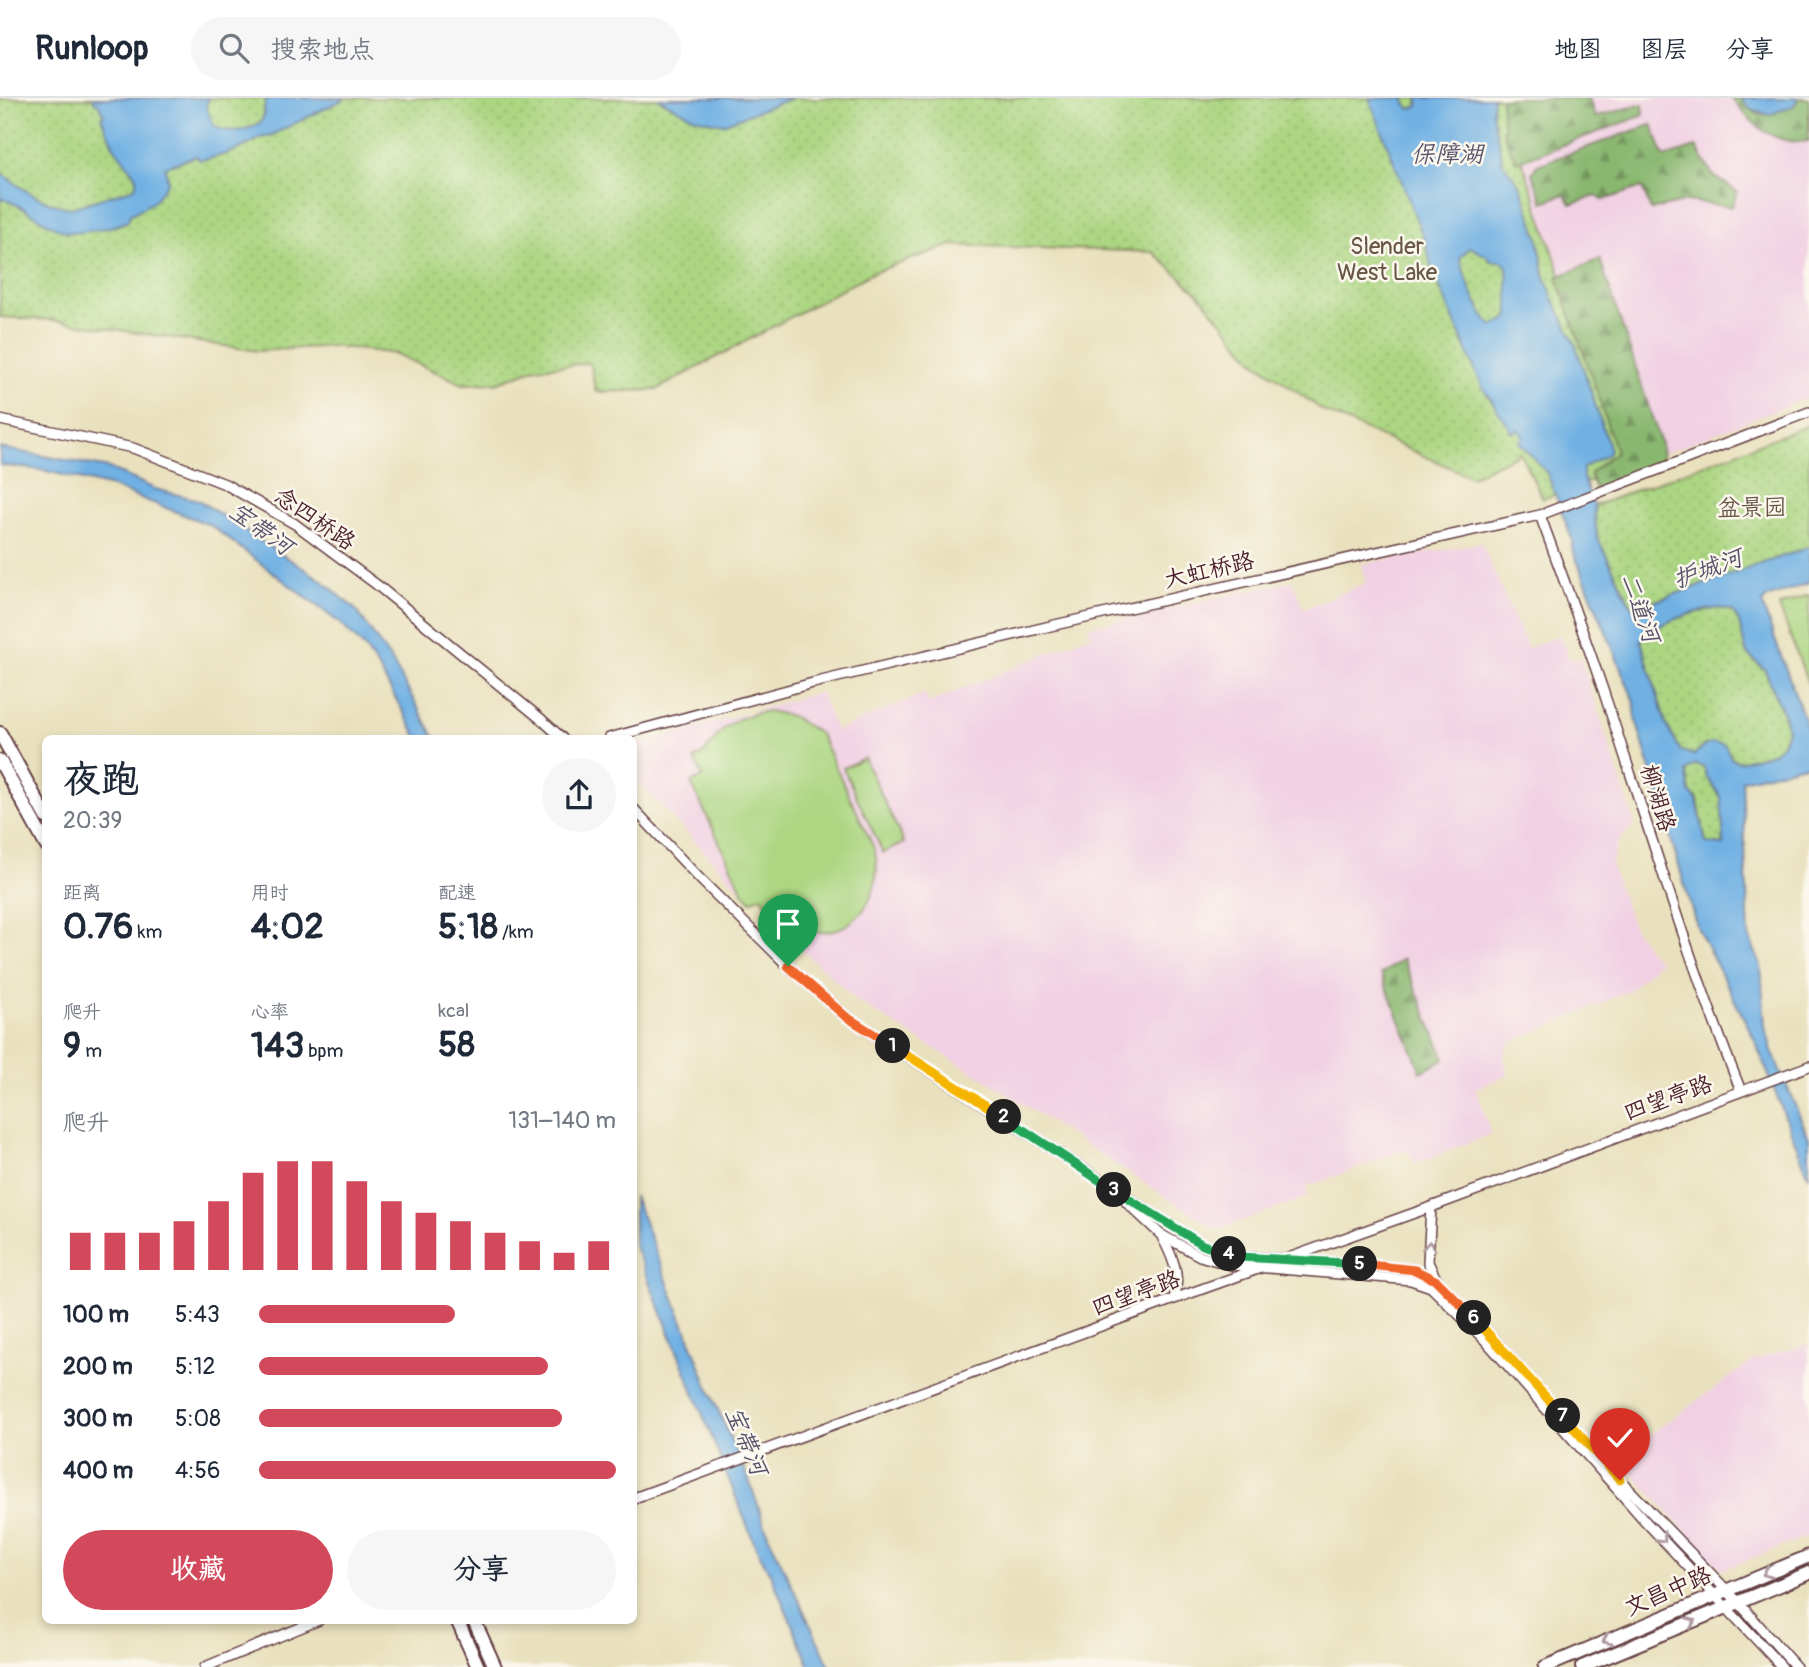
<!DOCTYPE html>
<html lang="zh">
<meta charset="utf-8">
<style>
:root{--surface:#fff;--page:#f6f6f7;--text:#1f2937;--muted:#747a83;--line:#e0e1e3;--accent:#d1495b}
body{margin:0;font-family:Pangolin,"LXGW WenKai TC",sans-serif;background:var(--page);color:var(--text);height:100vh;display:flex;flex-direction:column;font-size:26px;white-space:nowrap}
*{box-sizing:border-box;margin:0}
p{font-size:23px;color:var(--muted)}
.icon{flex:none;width:38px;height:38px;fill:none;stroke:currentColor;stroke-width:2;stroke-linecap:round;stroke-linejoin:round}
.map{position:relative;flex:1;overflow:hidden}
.details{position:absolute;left:42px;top:637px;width:595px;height:889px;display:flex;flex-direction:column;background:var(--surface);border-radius:10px;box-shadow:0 4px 10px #0003}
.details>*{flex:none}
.pin{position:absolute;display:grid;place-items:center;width:60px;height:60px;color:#fff;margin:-72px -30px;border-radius:50% 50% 50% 0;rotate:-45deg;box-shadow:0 0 7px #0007}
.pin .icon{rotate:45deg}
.km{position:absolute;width:35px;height:35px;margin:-18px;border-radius:50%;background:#222;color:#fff;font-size:19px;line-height:35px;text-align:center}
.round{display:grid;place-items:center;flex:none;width:74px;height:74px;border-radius:37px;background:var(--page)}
.headline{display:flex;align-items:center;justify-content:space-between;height:119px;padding:0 21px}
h1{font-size:38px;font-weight:700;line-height:52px}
.stats{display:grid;grid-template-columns:repeat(3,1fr);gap:10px;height:119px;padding:7px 21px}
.stats div{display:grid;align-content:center}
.stats b{font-size:35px;font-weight:700}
.stats small{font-size:19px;font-weight:400}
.stats p{font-size:19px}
.chart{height:196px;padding:14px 21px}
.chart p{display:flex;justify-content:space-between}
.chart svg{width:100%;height:126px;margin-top:7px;stroke:var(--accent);stroke-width:6}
.action{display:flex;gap:14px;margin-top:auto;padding:14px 21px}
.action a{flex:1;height:80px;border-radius:42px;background:var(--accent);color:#fff;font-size:28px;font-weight:700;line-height:80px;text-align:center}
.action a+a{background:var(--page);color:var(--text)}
ul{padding:0 21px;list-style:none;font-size:23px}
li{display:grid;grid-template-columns:112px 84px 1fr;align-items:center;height:52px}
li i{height:18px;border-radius:9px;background:var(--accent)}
header{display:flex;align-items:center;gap:42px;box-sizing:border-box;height:98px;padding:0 35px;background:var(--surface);border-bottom:2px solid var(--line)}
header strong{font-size:33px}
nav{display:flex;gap:38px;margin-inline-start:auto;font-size:24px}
.search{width:490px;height:63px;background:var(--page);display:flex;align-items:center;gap:18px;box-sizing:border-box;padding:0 24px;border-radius:38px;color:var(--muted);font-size:26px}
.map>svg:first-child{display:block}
.built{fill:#f1d0e3}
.grass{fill:url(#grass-dots);stroke:#7b7a56;stroke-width:2}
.forest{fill:url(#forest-firs);stroke:#6a6b4e;stroke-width:2}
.pitch{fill:#acd682;stroke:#7b7a56;stroke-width:2}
.water{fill:#6fb0e3;stroke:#5c6887;stroke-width:2;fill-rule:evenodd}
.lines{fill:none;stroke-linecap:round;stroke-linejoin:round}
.minor-casing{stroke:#623c41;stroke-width:12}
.major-casing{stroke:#623c41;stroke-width:16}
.minor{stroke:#fff;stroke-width:9}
.major{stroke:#fff;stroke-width:12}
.oneway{stroke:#ae9aa0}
.split-1-casing{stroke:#fff;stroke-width:14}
.split-2-casing{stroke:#fff;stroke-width:14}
.split-3-casing{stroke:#fff;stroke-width:14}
.split-4-casing{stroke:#fff;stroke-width:14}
.split-5-casing{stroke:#fff;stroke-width:14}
.split-6-casing{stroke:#fff;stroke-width:14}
.split-7-casing{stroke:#fff;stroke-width:14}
.split-8-casing{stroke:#fff;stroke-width:14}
.split-1{stroke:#f0652b;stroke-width:9}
.split-2{stroke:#f5b400;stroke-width:9}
.split-3{stroke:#22a559;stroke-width:9}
.split-4{stroke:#22a559;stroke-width:9}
.split-5{stroke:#22a559;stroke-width:9}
.split-6{stroke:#f0652b;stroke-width:9}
.split-7{stroke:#f5b400;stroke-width:9}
.split-8{stroke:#f5b400;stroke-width:9}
.labels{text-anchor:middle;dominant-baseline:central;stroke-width:5;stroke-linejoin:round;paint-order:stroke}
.park-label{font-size:23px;fill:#675645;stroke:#fbf7ec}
.street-label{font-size:23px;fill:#4a1f2b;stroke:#fbf7ec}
.water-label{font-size:24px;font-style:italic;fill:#57526b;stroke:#fbf7ec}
</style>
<header>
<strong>Runloop</strong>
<div class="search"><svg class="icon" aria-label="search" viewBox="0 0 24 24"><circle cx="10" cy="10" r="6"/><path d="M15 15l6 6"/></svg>搜索地点</div>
<nav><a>地图</a><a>图层</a><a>分享</a></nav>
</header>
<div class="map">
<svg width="1809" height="1569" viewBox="0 0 1809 1569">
<defs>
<pattern id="grass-dots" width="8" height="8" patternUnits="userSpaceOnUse" patternTransform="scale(1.75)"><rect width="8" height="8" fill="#acd682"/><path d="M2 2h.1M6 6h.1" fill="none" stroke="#96b770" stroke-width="1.8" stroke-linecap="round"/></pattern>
<pattern id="forest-firs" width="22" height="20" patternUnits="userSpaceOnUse" patternTransform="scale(1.75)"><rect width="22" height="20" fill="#89b770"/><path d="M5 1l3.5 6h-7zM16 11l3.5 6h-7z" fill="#72945c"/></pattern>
</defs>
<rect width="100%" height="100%" fill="#fbf7ec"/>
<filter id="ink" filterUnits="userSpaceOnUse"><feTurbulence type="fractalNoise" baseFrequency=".0143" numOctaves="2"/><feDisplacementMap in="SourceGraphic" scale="14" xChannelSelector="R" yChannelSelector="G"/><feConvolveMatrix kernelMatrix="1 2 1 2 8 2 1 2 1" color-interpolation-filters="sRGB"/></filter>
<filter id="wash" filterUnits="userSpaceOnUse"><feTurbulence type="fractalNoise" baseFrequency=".00686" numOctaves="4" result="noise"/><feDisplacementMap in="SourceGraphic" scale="28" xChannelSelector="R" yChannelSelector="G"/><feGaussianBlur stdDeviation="1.57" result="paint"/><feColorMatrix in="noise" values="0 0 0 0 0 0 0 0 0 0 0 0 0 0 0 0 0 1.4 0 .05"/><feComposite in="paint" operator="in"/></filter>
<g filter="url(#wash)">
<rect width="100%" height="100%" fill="#e9e1be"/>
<path class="built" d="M 1512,0 L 1809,0 L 1809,299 L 1634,367 L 1576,222 L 1521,59 Z
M 1481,445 L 1528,550 L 1559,537 L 1570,562 L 1580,560 L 1635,726 L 1618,744 L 1611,767 L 1633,829 L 1654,859 L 1661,862 L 1629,893 L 1508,946 L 1504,961 L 1508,977 L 1476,990 L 1491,1036 L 1415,1066 L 1408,1051 L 1306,1089 L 1308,1099 L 1217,1132 L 986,982 L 861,906 L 782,834 L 762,798 L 751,803 L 634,679 L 634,648 L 820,594 L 836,633 L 925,595 L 929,605 L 1091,537 L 1089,529 L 1292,483 L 1304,511 L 1366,485 L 1361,466 Z
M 1809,1246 L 1809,1438 L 1722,1472 L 1617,1360 L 1754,1262 Z"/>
<path class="grass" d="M 0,0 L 1512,0 L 1521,59 L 1576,222 L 1634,367 L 1543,401 L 1520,355 L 1471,379 L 1325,314 L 1254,263 L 1199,196 L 1153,154 L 952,147 L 872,175 L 656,292 L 596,294 L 590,265 L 536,270 L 496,285 L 463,286 L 396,256 L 333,248 L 258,253 L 53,222 L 0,219 Z
M 1809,327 L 1809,449 L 1633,511 L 1597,439 L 1594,408 Z
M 1720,510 L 1732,513 L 1739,524 L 1746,554 L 1765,572 L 1785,621 L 1787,632 L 1782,646 L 1773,655 L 1739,664 L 1732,661 L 1725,647 L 1704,647 L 1694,657 L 1680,653 L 1666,626 L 1641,543 C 1651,525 1700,512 1720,510 Z
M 1695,667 L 1704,669 C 1707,681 1717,688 1721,700 C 1726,714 1721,732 1724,747 L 1706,746 L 1698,702 L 1690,694 L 1686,672 Z"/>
<path class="forest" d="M 1501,0 L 1589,0 L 1595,19 L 1643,6 L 1644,17 L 1516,64 L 1504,37 Z
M 1731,0 L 1740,0 L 1750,10 L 1761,17 L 1797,3 L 1799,0 L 1809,0 L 1809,43 C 1774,48 1751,26 1731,0 Z
M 1652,26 L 1664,59 L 1696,49 L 1713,77 L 1737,94 L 1732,109 L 1686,103 L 1651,112 L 1642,89 L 1604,102 L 1596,98 L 1571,106 L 1565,96 L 1543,104 L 1532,75 L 1537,67 Z
M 1600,161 L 1661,346 L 1662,365 L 1595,391 L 1590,375 L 1616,354 L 1591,276 L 1557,179 Z
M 1403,861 L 1445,961 L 1421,974 L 1381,876 Z"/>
<path class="pitch" d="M 1809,497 L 1809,588 L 1779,508 Z
M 769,613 L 791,618 L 820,636 L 874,750 C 884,787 865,830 824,834 C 807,836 798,827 782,834 L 762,798 L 751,803 L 743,794 L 691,685 L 703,679 L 694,661 C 707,655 710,648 718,637 C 732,621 749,615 769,613 Z
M 864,660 L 904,745 L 883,755 L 843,670 Z"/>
<path class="water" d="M 93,0 L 209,0 L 206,7 C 208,13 210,22 214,27 C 225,37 251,33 261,23 C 266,18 263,8 266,2 L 269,0 L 346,0 L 268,39 C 259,38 256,43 248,47 C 233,54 216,60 200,62 L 196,58 L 165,69 L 168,84 L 153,104 L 130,117 L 128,123 C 115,129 77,138 63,133 C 41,125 25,107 0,100 L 0,74 C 20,90 45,107 71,110 L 135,90 L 137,80 L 114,49 L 101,19 L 104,17 L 98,5 L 95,5 Z
M 657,0 L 792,0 L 723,26 L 695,20 Z
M 1369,0 L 1404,0 L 1409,11 L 1418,8 L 1419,0 L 1493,0 L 1492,15 L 1503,65 L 1521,89 L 1538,139 L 1544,176 L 1553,200 L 1575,245 L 1610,352 L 1608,356 L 1583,370 L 1583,380 L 1594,408 L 1597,439 L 1633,511 L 1809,449 L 1809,485 L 1767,500 L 1762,506 L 1809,634 L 1809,666 L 1742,682 L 1749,838 L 1761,868 L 1765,929 L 1773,956 L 1809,1040 L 1809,1079 L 1753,938 L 1697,829 L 1636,622 L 1634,603 L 1572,450 L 1572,441 L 1547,375 L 1519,344 L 1523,339 L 1518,331 L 1513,335 L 1482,288 L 1431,169 L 1426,146 ZM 1470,149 L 1488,159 L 1490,163 L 1502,163 L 1507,169 L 1509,216 L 1507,221 L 1492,228 C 1479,216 1464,177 1460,160 ZM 1720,510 L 1732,513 L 1739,524 L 1746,554 L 1765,572 L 1785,620 L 1787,632 L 1782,646 L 1773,655 L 1739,664 L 1732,661 L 1725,647 C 1711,642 1704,647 1694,657 L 1681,653 L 1666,626 L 1641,543 C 1651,525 1700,512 1720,510 ZM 1695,667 L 1704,669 L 1706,678 L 1721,699 L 1724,747 L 1706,745 L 1697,702 L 1690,694 L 1686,673 Z
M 1740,0 L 1799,0 L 1793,8 L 1768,17 L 1750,10 Z
M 0,350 L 109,370 L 155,391 L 198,402 L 323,483 L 356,512 L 393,565 L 435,640 L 418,640 L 379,571 L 364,549 L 341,526 L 210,427 L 112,389 L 42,372 L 0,367 Z
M 634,1098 L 711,1296 L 748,1379 L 769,1439 L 830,1569 L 810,1569 L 771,1477 L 756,1449 L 634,1146 Z"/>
</g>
<g filter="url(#ink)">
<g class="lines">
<g class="minor-casing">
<path id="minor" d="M 0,322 L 133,350 L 225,386 L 295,426 L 377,487 L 541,621 L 562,640
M 1540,417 C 1563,480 1587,543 1608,607 C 1651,737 1690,867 1741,993
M 609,640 L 813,585 L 1059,526 L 1540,417 L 1809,314
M 634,711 L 699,780 L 788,868 L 845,918 L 1203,1148 L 1239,1159 L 1290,1161 L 1415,1172 L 1437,1183 L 1491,1238 L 1620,1382 L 1738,1504 L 1796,1569
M 1127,1105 L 1160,1136 L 1200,1158 L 1231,1167 L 1411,1182 L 1431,1189 L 1486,1243 L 1646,1424 L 1782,1569
M 1431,1109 L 1428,1164 L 1437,1183
M 1161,1137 C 1173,1159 1181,1177 1174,1201
M 634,1400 L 1174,1201 L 1431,1109 L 1809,968
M 205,1569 L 319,1522"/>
</g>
<g class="major-casing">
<path id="major" d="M 0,635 L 46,719
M 0,663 L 46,747
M 457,1522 L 478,1569
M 474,1522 L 495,1569
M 1545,1569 L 1809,1458
M 1582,1569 L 1809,1475"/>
</g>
<use href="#minor" class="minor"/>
<use href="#major" class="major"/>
</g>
<defs><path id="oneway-chevron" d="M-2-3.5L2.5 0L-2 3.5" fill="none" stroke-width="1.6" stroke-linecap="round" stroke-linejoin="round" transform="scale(1.75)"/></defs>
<g class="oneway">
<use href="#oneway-chevron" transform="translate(1429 1148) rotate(-87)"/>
<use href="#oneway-chevron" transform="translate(1662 1440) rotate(47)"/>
<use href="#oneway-chevron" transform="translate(1767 1475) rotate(158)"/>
<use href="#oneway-chevron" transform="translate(1691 1524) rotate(-23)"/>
<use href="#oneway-chevron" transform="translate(1607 1542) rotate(156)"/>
</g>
</g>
<g class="lines" filter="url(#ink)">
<g class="split-1-casing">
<path id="split-1" d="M 788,868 L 845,918 L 893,948"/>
</g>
<g class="split-2-casing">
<path id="split-2" d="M 893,948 L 1004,1019"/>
</g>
<g class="split-3-casing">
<path id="split-3" d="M 1004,1019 L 1114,1092"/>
</g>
<g class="split-4-casing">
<path id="split-4" d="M 1114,1092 L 1203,1147 L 1229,1156"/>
</g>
<g class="split-5-casing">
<path id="split-5" d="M 1229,1156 L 1240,1159 L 1360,1166"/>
</g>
<g class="split-6-casing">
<path id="split-6" d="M 1360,1166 L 1415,1172 L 1437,1183 L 1474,1220"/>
</g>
<g class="split-7-casing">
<path id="split-7" d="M 1474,1220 L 1563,1318"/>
</g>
<g class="split-8-casing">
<path id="split-8" d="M 1563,1318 L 1620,1382"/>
</g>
<use href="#split-1" class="split-1"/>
<use href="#split-2" class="split-2"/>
<use href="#split-3" class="split-3"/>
<use href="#split-4" class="split-4"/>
<use href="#split-5" class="split-5"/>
<use href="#split-6" class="split-6"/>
<use href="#split-7" class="split-7"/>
<use href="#split-8" class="split-8"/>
</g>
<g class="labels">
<g class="park-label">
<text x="1387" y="148">Slender<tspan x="1387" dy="26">West Lake</tspan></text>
<text x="1752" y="409">盆景园</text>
</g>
<g class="street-label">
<text transform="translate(315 421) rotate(34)">念四桥路</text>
<text transform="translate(1209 472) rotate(-13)">大虹桥路</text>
<text transform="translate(1658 700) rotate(73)">柳湖路</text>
<text transform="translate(1668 1000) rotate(-20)">四望亭路</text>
<text transform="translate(1136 1195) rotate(-20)">四望亭路</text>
<text transform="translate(1668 1493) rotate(-23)">文昌中路</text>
</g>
<g class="water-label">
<text x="1447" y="56">保障湖</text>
<text transform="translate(261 431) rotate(36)">宝带河</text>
<text transform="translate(1708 471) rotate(-20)">护城河</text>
<text transform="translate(1640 510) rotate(70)">二道河</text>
<text transform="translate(746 1343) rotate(67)">宝带河</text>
</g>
</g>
</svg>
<div class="pin" style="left:788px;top:868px;background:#1e9e55"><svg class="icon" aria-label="arrive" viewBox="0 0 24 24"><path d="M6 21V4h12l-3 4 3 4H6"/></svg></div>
<div class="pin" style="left:1620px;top:1382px;background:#d93025"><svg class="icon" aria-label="check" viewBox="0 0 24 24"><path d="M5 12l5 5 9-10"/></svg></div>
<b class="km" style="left:893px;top:948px">1</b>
<b class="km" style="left:1004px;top:1019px">2</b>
<b class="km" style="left:1114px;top:1092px">3</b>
<b class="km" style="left:1229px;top:1156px">4</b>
<b class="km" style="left:1360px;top:1166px">5</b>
<b class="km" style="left:1474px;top:1220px">6</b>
<b class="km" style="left:1563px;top:1318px">7</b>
<section class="details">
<div class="headline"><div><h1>夜跑</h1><p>20:39</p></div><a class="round"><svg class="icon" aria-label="share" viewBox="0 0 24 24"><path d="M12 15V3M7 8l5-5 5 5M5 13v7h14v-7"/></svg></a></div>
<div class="stats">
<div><p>距离</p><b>0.76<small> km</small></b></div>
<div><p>用时</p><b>4:02</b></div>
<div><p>配速</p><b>5:18<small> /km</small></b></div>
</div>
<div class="stats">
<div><p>爬升</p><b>9<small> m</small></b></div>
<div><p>心率</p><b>143<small> bpm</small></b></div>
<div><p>kcal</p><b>58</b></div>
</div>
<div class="chart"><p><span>爬升</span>131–140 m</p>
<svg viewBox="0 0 160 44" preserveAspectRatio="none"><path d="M5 44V31M15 44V31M25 44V31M35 44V27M45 44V20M55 44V10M65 44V6M75 44V6M85 44V13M95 44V20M105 44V24M115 44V27M125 44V31M135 44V34M145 44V38M155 44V34"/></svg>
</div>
<ul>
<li><b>100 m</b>5:43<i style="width:55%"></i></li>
<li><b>200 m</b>5:12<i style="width:81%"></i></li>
<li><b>300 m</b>5:08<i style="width:85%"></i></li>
<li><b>400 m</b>4:56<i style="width:100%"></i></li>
</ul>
<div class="action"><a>收藏</a><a>分享</a></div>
</section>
</div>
